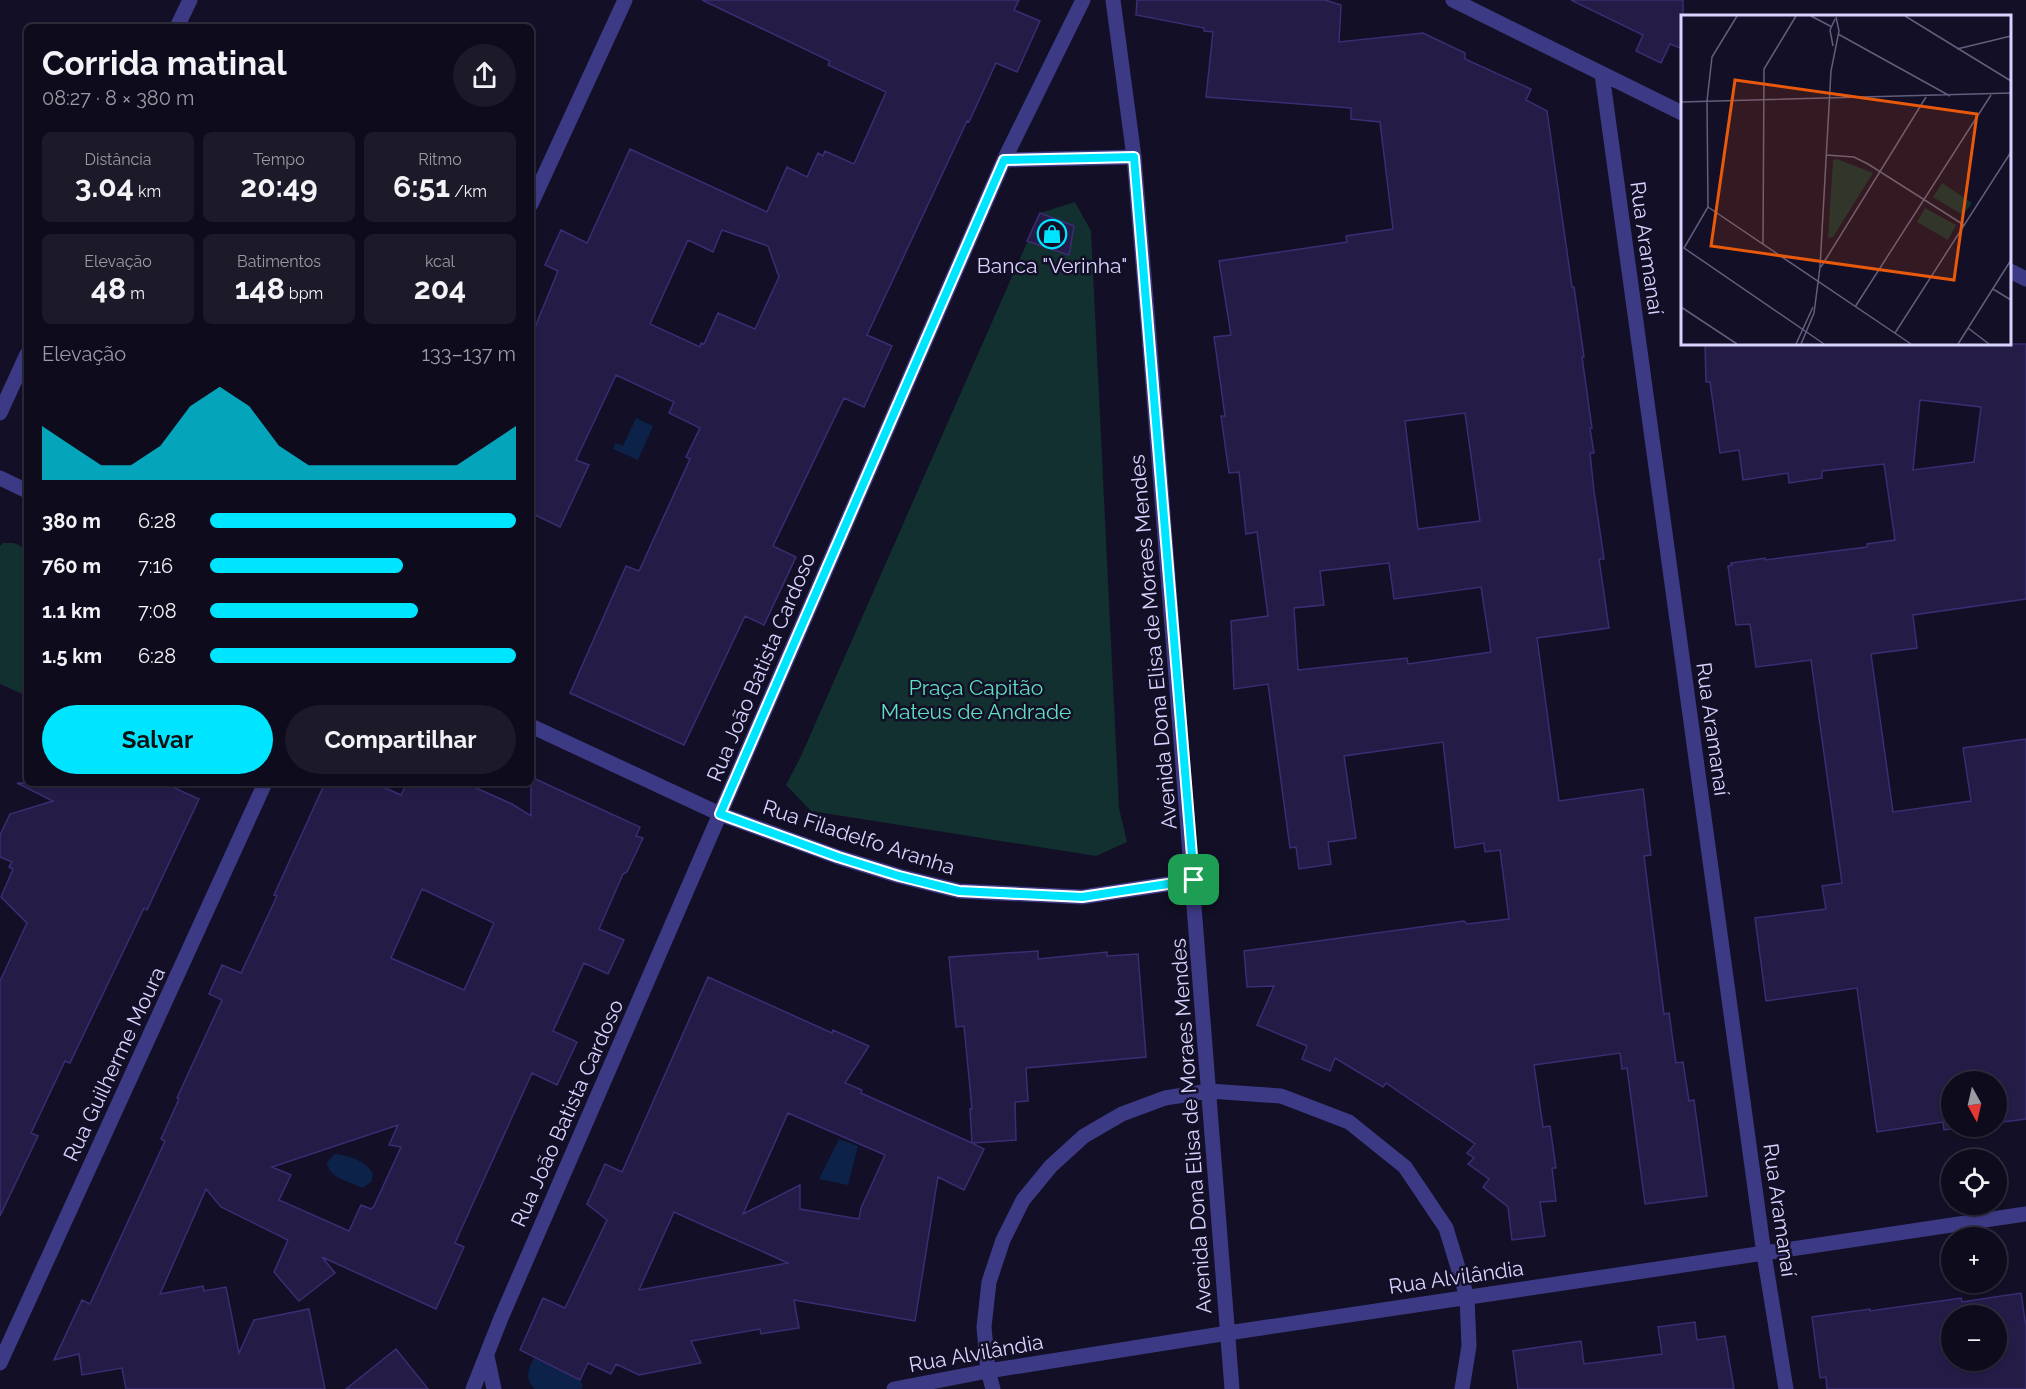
<!DOCTYPE html>
<html lang="pt">
<meta charset="utf-8">
<style>
:root{--surface:#0e0b1c;--page:#1c1929;--text:#f1f3f6;--muted:#9b9ba3;--line:#2e2b3b;--accent:#00e5ff}
body{margin:0;font-family:Raleway,sans-serif;background:var(--page);color:var(--text);height:100vh;display:flex;flex-direction:column;font-size:22px;white-space:nowrap}
*{box-sizing:border-box;margin:0}
p{font-size:20px;color:var(--muted)}
.icon{flex:none;width:33px;height:33px;fill:none;stroke:currentColor;stroke-width:2;stroke-linecap:round;stroke-linejoin:round}
.map{position:relative;flex:1;overflow:hidden}
.drawer{position:absolute;left:24px;top:24px;width:510px;height:762px;display:flex;flex-direction:column;background:var(--surface);border-radius:9px;box-shadow:0 2px 4px #0004,0 0 0 2px var(--line)}
.drawer>*{flex:none}
.needle{width:39px;rotate:172deg}
.tools{position:absolute;left:1941px;top:1071px;display:grid;gap:12px}
.tools a{display:grid;place-items:center;width:66px;height:66px;border-radius:50%;background:var(--surface);box-shadow:0 2px 4px #0004,0 0 0 2px var(--line);font-size:30px}
.pin{position:absolute;display:grid;place-items:center;width:51px;height:51px;color:#fff;margin:-26px;border-radius:12px;box-shadow:0 3px 9px #0006}
.round{display:grid;place-items:center;flex:none;width:63px;height:63px;border-radius:32px;background:var(--page)}
.overview{display:flex;align-items:center;justify-content:space-between;height:102px;padding:0 18px}
h1{font-size:33px;font-weight:700;line-height:45px}
.metrics{display:grid;grid-template-columns:repeat(3,1fr);gap:9px;height:102px;padding:6px 18px}
.metrics div{display:grid;align-content:center;border-radius:9px;background:var(--page);text-align:center}
.metrics b{font-size:30px;font-weight:700}
.metrics small{font-size:16px;font-weight:400}
.metrics p{font-size:16px}
.chart{height:168px;padding:12px 18px}
.chart p{display:flex;justify-content:space-between}
.chart svg{width:100%;height:108px;margin-top:6px;fill:var(--accent);opacity:.7}
.cta{display:flex;gap:12px;margin-top:auto;padding:12px 18px}
.cta a{flex:1;height:69px;border-radius:36px;background:var(--accent);color:#111;font-size:24px;font-weight:700;line-height:69px;text-align:center}
.cta a+a{background:var(--page);color:var(--text)}
ul{padding:0 18px;list-style:none;font-size:20px}
li{display:grid;grid-template-columns:96px 72px 1fr;align-items:center;height:45px}
li i{height:15px;border-radius:8px;background:var(--accent)}
.map>svg:first-child{display:block}
.green{fill:#12302f}
.water{fill:#0c2248}
.building{fill:#241b47;stroke:#3b2d73;stroke-width:1.5;fill-rule:evenodd}
.lines{fill:none;stroke-linecap:round;stroke-linejoin:round}
.minor{stroke:#3d3a85;stroke-width:15}
.tertiary{stroke:#3d3a85;stroke-width:15}
.route-casing{stroke:#fff;stroke-width:12}
.route{stroke:#00e5ff;stroke-width:8}
.labels{text-anchor:middle;dominant-baseline:central;stroke-width:5;stroke-linejoin:round;paint-order:stroke}
.street-label{font-size:21px;fill:#d9d4ff;stroke:#130f26}
.poi-label{font-size:21px;fill:#d9d4ff;stroke:#130f26}
.park-label{font-size:21px;fill:#5fe0c0;stroke:#130f26}
.inset-road{fill:none;stroke:#625e7d;stroke-width:1.5}
.view{fill:#e8590c;fill-opacity:0.15;stroke:#e8590c;stroke-width:3}
.inset-edge{fill:none;stroke:#d9d4ff;stroke-width:3}
</style>
<div class="map">
<svg width="2026" height="1389" viewBox="0 0 2026 1389">
<rect width="100%" height="100%" fill="#130f26"/>
<path class="green" d="M 1075,202 L 1091,231 L 1119,808 L 1127,842 L 1096,856 L 811,811 L 786,785 L 801,756 L 1040,213 Z
M 3,543 L 14,543 L 27,549 L 27,696 L 0,684 L 0,546 Z"/>
<path class="water" d="M 636,418 L 653,426 L 638,460 L 613,449 L 616,443 L 623,446 Z
M 839,1139 L 858,1146 L 848,1185 L 819,1179 Z
M 334,1154 C 347,1154 368,1162 373,1174 L 371,1182 L 364,1187 L 360,1187 C 348,1181 328,1177 327,1163 Z
M 534,1358 L 580,1380 L 583,1386 L 581,1389 L 535,1389 C 524,1379 528,1369 534,1358 Z"/>
<path class="building" d="M 702,0 L 1019,0 L 1014,10 L 1040,21 L 1017,72 L 996,63 L 969,122 L 967,121 L 867,335 L 892,346 L 864,407 L 844,398 L 773,546 L 796,557 L 764,625 L 745,616 L 684,745 L 570,693 L 626,566 L 639,571 L 690,459 L 686,457 L 700,428 L 669,413 L 674,402 L 616,375 L 576,460 L 589,465 L 560,527 L 531,513 L 531,337 L 558,271 L 545,265 L 561,230 L 587,243 L 630,149 L 767,212 L 787,167 L 807,177 L 818,153 L 823,156 L 825,151 L 854,164 L 886,92 L 828,65 L 830,61 ZM 722,230 L 768,246 L 779,277 L 755,329 L 718,313 L 704,344 L 701,343 L 700,347 L 650,324 L 688,240 L 713,252 Z
M 1137,0 L 1325,0 L 1341,5 L 1339,42 L 1423,33 L 1465,53 L 1465,59 L 1531,89 L 1526,100 L 1547,111 L 1572,287 L 1574,287 L 1584,357 L 1582,357 L 1592,428 L 1590,428 L 1594,453 L 1590,453 L 1594,491 L 1604,559 L 1599,559 L 1609,628 L 1537,638 L 1559,801 L 1643,789 L 1651,855 L 1644,856 L 1664,1014 L 1669,1013 L 1676,1063 L 1683,1062 L 1689,1101 L 1694,1100 L 1707,1196 L 1645,1204 L 1627,1068 L 1622,1069 L 1620,1053 L 1534,1065 L 1543,1127 L 1550,1126 L 1556,1168 L 1552,1168 L 1556,1201 L 1540,1202 L 1545,1236 L 1512,1240 L 1508,1207 L 1483,1187 L 1489,1179 L 1468,1164 L 1474,1158 L 1467,1153 L 1475,1144 L 1386,1083 L 1383,1087 L 1335,1058 L 1330,1071 L 1302,1059 L 1307,1046 L 1257,1025 L 1274,986 L 1247,987 L 1244,951 L 1464,921 L 1467,924 L 1509,919 L 1500,850 L 1485,852 L 1484,843 L 1455,848 L 1443,742 L 1344,756 L 1356,838 L 1328,842 L 1331,864 L 1299,869 L 1296,847 L 1290,848 L 1268,684 L 1234,689 L 1231,621 L 1268,616 L 1257,532 L 1246,534 L 1239,472 L 1229,473 L 1221,416 L 1225,416 L 1214,337 L 1231,335 L 1219,261 L 1347,242 L 1346,236 L 1393,229 L 1380,122 L 1351,119 L 1351,108 L 1206,97 L 1213,32 L 1204,31 L 1204,28 L 1136,15 ZM 1465,413 L 1480,521 L 1418,529 L 1405,421 ZM 1389,563 L 1394,599 L 1481,587 L 1491,652 L 1408,664 L 1407,658 L 1298,670 L 1294,608 L 1324,605 L 1320,571 Z
M 1571,0 L 1683,0 L 1683,49 L 1670,44 L 1661,63 L 1636,51 L 1643,35 Z
M 1040,213 L 1074,226 L 1069,255 L 1027,241 Z
M 1705,344 L 2026,344 L 2026,599 L 1913,615 L 1917,648 L 1871,654 L 1893,812 L 1971,801 L 1963,748 L 2026,739 L 2026,1119 L 1996,1123 L 1996,1082 L 1952,1082 L 1952,1126 L 1970,1126 L 1944,1130 L 1943,1122 L 1877,1132 L 1857,988 L 1766,1001 L 1755,918 L 1826,909 L 1822,886 L 1842,883 L 1811,660 L 1756,667 L 1750,624 L 1736,625 L 1728,566 L 1732,565 L 1731,563 L 1765,558 L 1765,560 L 1867,547 L 1867,544 L 1895,540 L 1884,464 L 1822,471 L 1822,478 L 1789,483 L 1788,473 L 1743,480 L 1739,450 L 1720,453 L 1710,382 L 1706,382 ZM 1920,400 L 1981,407 L 1974,462 L 1913,470 Z
M 531,777 L 640,827 L 636,836 L 643,838 L 627,872 L 623,874 L 599,929 L 624,940 L 608,974 L 584,963 L 553,1031 L 577,1042 L 557,1085 L 532,1073 L 455,1243 L 464,1247 L 436,1309 L 322,1257 L 335,1273 L 299,1301 L 274,1272 L 288,1240 L 221,1207 L 206,1189 L 160,1294 L 203,1286 L 204,1291 L 226,1287 L 239,1353 L 254,1320 L 309,1309 L 325,1389 L 126,1389 L 122,1368 L 82,1375 L 79,1354 L 54,1360 L 82,1300 L 90,1304 L 165,1141 L 161,1139 L 179,1099 L 177,1098 L 222,1000 L 209,994 L 222,965 L 241,973 L 277,896 L 274,895 L 325,783 L 374,783 L 401,795 L 407,783 L 465,783 L 512,804 L 531,816 ZM 422,889 L 494,923 L 464,990 L 391,958 ZM 398,1125 L 389,1145 L 401,1147 L 374,1206 L 371,1209 L 361,1205 L 349,1231 L 279,1200 L 291,1175 L 272,1167 Z
M 17,783 L 164,783 L 199,799 L 147,910 L 144,908 L 70,1063 L 65,1061 L 31,1133 L 38,1136 L 0,1216 L 0,981 L 27,923 L 1,897 L 13,869 L 9,867 L 12,862 L 0,857 L 0,835 L 10,814 L 53,801 Z
M 1038,951 L 1038,959 L 1107,952 L 1107,956 L 1138,954 L 1146,1057 L 1026,1068 L 1028,1101 L 1015,1102 L 1016,1140 L 972,1143 L 984,1149 L 964,1190 L 938,1177 L 915,1321 L 794,1300 L 799,1328 L 761,1334 L 760,1329 L 691,1341 L 701,1363 L 639,1375 L 616,1364 L 611,1374 L 588,1363 L 580,1380 L 520,1350 L 543,1298 L 565,1308 L 607,1220 L 587,1204 L 605,1164 L 622,1172 L 708,977 L 832,1033 L 833,1030 L 869,1046 L 845,1083 L 862,1090 L 861,1093 L 972,1143 L 970,1109 L 972,1109 L 964,1026 L 956,1027 L 949,957 ZM 788,1113 L 885,1155 L 861,1208 L 859,1219 L 800,1209 L 800,1185 L 743,1214 ZM 674,1212 L 714,1230 L 788,1263 L 639,1290 Z
M 2021,1293 L 2026,1327 L 2026,1389 L 1827,1389 L 1826,1377 L 1820,1378 L 1812,1317 L 1870,1309 L 1870,1311 L 1961,1298 L 1962,1302 ZM 1952,1316 L 1996,1316 L 1996,1360 L 1952,1360 Z
M 1695,1322 L 1697,1340 L 1725,1336 L 1734,1389 L 1518,1389 L 1513,1351 L 1581,1341 L 1584,1364 L 1662,1354 L 1658,1327 Z
M 396,1349 L 428,1389 L 346,1389 Z"/>
<g class="lines">
<path class="minor" d="M 1453,0 L 1682,113
M 177,27 L 190,0
M 1602,74 L 1764,1254 L 1786,1389
M 1004,160 L 1134,157
M 531,204 L 625,0
M 2010,271 L 2026,279
M 0,413 L 27,354
M 0,478 L 27,491
M 531,726 L 720,814 L 838,857 L 899,876 L 959,891 L 1082,897 L 1194,880
M 487,1356 L 494,1389
M 0,1363 L 265,783
M 473,1389 L 501,1318 L 1004,160 L 1083,0"/>
<path class="tertiary" d="M 1113,0 L 1134,157 L 1149,335 L 1232,1389
M 894,1389 L 988,1371 L 1228,1333 L 2026,1214
M 993,1389 L 988,1371 L 984,1327 L 989,1282 L 1003,1240 L 1023,1200 L 1051,1166 L 1084,1136 L 1122,1114 L 1165,1098 L 1209,1091 L 1281,1096 L 1349,1122 L 1405,1167 L 1446,1228 L 1467,1297 L 1469,1346 L 1462,1389"/>
</g>
<g class="lines">
<g class="route-casing">
<path id="route" d="M 1134,157 L 1194,880 L 1082,897 L 959,891 L 899,876 L 838,857 L 720,814 L 1004,160 Z"/>
</g>
<use href="#route" class="route"/>
</g>
<defs>
<g id="shop-ring" transform="scale(1.5)"><circle r="9.5" fill="#130f26" stroke="#00e5ff" stroke-width="1.5"/><path d="M-5-2.5h2.3a2.7 3.5 0 0 1 5.4 0H5L5.5 6h-11ZM-1.5-2.5h3a1.5 2.3 0 0 0-3 0Z" fill="#00e5ff"/></g>
</defs>
<g fill-rule="evenodd">
<use href="#shop-ring" x="1052" y="234"/>
</g>
<g class="labels">
<g class="street-label">
<text transform="translate(1647 248) rotate(82)">Rua Aramanaí</text>
<text transform="translate(1153 642) rotate(-95)">Avenida Dona Elisa de Moraes Mendes</text>
<text transform="translate(761 667) rotate(-67)">Rua João Batista Cardoso</text>
<text transform="translate(1713 729) rotate(82)">Rua Aramanaí</text>
<text transform="translate(859 837) rotate(18)">Rua Filadelfo Aranha</text>
<text transform="translate(114 1064) rotate(-65)">Rua Guilherme Moura</text>
<text transform="translate(567 1113) rotate(-66)">Rua João Batista Cardoso</text>
<text transform="translate(1191 1126) rotate(-94)">Avenida Dona Elisa de Moraes Mendes</text>
<text transform="translate(1780 1210) rotate(82)">Rua Aramanaí</text>
<text transform="translate(1456 1277) rotate(-8)">Rua Alvilândia</text>
<text transform="translate(976 1353) rotate(-10)">Rua Alvilândia</text>
</g>
<g class="poi-label">
<text x="1052" y="265">Banca "Verinha"</text>
</g>
<g class="park-label">
<text x="976" y="687">Praça Capitão<tspan x="976" dy="24">Mateus de Andrade</tspan></text>
</g>
</g>
<g transform="translate(1681 15)">
<rect width="330" height="330" fill="#130f26"/>
<path d="M 156,144 L 192,158 L 152,222 L 147,223 L 152,145 ZM 261,168 L 291,188 L 282,200 L 252,182 ZM 244,193 L 275,210 L 267,225 L 236,207 Z" fill="#12302f"/>
<path class="inset-road" d="M 56,1 L 31,42 L 26,86 L 27,192 L 3,233 L 143,329M 130,1 L 151,12M 224,1 L 330,66M 157,19 L 269,81M 152,31 L 149,15 L 154,4M 276,34 L 330,21M 0,87 L 330,78M 145,140 L 173,142 L 187,149 L 283,210M 27,192 L 230,329M 82,229 L 83,54 L 115,1M 140,252 L 245,82M 312,274 L 330,285M 0,292 L 56,329M 174,292 L 310,80M 287,313 L 308,329M 214,318 L 330,137M 115,329 L 132,292M 120,329 L 133,298 L 139,252 L 150,56 L 158,16 L 155,2M 277,329 L 330,245"/>
<path class="view" d="M 54,65 L 296,99 L 273,265 L 30,231 Z"/>
<rect width="330" height="330" class="inset-edge"/>
</g>
</svg>
<div class="tools">
<a><svg class="needle" viewBox="-14 -14 28 28"><path d="M0-13l5 13h-10z" fill="#e53935"/><path d="M0 13l5-13h-10z" fill="#9b9ba3"/></svg></a>
<a><svg class="icon" aria-label="locate" viewBox="0 0 24 24"><circle cx="12" cy="12" r="6"/><path d="M12 2v4M12 18v4M2 12h4M18 12h4"/></svg></a>
<a>+</a>
<a>−</a>
</div>
<div class="pin" style="left:1194px;top:880px;background:#1e9e55"><svg class="icon" aria-label="arrive" viewBox="0 0 24 24"><path d="M6 21V4h12l-3 4 3 4H6"/></svg></div>
<section class="drawer">
<div class="overview"><div><h1>Corrida matinal</h1><p>08:27 · 8 × 380 m</p></div><a class="round"><svg class="icon" aria-label="share" viewBox="0 0 24 24"><path d="M12 15V3M7 8l5-5 5 5M5 13v7h14v-7"/></svg></a></div>
<div class="metrics">
<div><p>Distância</p><b>3.04<small> km</small></b></div>
<div><p>Tempo</p><b>20:49</b></div>
<div><p>Ritmo</p><b>6:51<small> /km</small></b></div>
</div>
<div class="metrics">
<div><p>Elevação</p><b>48<small> m</small></b></div>
<div><p>Batimentos</p><b>148<small> bpm</small></b></div>
<div><p>kcal</p><b>204</b></div>
</div>
<div class="chart"><p><span>Elevação</span>133–137 m</p>
<svg viewBox="0 0 160 44" preserveAspectRatio="none"><path d="M0 44V22L10 30L20 38L30 38L40 30L50 14L60 6L70 14L80 30L90 38L100 38L110 38L120 38L130 38L140 38L150 30L160 22V44z"/></svg>
</div>
<ul>
<li><b>380 m</b>6:28<i style="width:100%"></i></li>
<li><b>760 m</b>7:16<i style="width:63%"></i></li>
<li><b>1.1 km</b>7:08<i style="width:68%"></i></li>
<li><b>1.5 km</b>6:28<i style="width:100%"></i></li>
</ul>
<div class="cta"><a>Salvar</a><a>Compartilhar</a></div>
</section>
</div>
